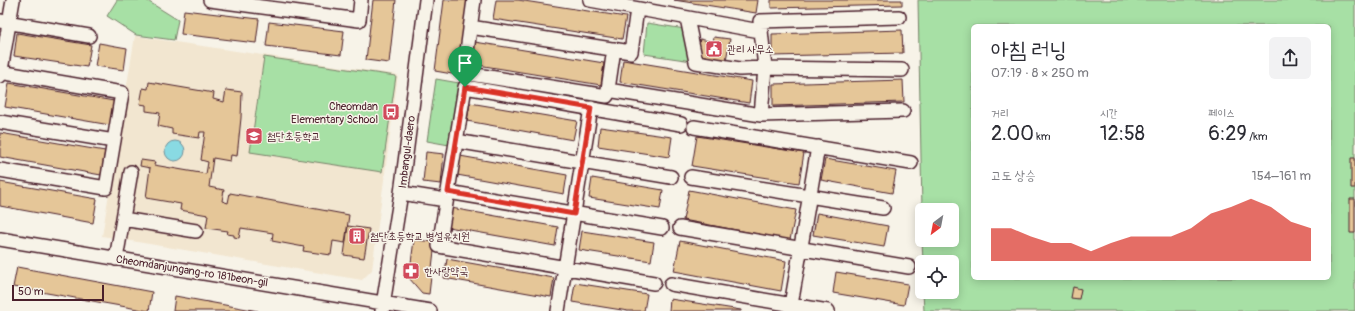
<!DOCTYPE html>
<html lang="ko">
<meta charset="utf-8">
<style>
:root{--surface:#fff;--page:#f2f2f3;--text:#2b2b33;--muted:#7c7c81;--accent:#d93025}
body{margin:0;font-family:Pangolin,"Poor Story",sans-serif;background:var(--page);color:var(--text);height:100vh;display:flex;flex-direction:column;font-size:15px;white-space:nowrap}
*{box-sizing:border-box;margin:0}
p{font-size:13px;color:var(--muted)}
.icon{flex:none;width:22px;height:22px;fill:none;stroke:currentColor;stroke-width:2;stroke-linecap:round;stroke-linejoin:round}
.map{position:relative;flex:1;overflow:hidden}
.details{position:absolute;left:971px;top:24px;width:360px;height:256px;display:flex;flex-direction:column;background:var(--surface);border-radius:6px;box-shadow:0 2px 10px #0003}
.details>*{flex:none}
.needle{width:26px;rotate:212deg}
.controls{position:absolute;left:915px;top:203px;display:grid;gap:8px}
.controls a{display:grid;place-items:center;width:44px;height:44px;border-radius:6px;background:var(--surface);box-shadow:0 2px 10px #0003;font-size:20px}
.scale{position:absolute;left:12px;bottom:10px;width:92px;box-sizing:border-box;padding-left:4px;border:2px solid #4a1f2b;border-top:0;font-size:11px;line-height:14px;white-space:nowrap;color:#4a1f2b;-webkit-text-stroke:3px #f7f3e8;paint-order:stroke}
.pin{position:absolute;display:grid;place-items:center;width:34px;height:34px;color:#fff;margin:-41px -17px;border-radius:50% 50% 50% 0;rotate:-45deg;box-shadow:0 0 4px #0007}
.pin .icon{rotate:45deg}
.round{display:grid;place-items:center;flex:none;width:42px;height:42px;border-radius:6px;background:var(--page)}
.summary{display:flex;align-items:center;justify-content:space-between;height:68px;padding:0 20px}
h1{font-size:22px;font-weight:600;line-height:30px}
.metrics{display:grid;grid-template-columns:repeat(3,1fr);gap:6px;height:68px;padding:4px 20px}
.metrics div{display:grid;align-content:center}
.metrics b{font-size:20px;font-weight:600}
.metrics small{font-size:11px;font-weight:400}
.metrics p{font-size:11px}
.chart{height:112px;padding:8px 20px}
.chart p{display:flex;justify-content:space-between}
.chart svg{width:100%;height:72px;margin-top:4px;fill:var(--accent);opacity:.7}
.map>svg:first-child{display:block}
.built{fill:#f2e6d0}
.green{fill:#a7e0a5;stroke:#788068;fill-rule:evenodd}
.water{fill:#89dae3;stroke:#708f99}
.building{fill:#e5c698;stroke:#4a1f2b}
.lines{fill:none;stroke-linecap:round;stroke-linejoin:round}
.minor-casing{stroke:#4a1f2b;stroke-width:16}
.minor{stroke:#f7f3e8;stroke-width:13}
.route-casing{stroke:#fff;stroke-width:8}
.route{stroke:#d93025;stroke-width:5}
.labels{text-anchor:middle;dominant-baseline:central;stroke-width:3;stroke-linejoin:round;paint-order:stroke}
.poi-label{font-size:11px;fill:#4a1f2b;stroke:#f7f3e8;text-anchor:start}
.street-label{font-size:11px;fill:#4a1f2b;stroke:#f7f3e8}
</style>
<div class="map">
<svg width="1355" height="311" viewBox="0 0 1355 311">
<rect width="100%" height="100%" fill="#f7f3e8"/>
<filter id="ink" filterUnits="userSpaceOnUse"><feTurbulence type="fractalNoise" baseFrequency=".025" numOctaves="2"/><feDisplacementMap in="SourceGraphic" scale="8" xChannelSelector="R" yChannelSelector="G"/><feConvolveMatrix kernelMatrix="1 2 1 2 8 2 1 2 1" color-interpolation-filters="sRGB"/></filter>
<g filter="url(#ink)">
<path class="built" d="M 135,36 L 398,75 L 372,270 L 362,280 L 102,236 Z"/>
<path class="green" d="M 117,0 L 146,0 L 178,20 L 174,40 L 136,35 L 107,16 Z
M 918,0 L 1355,0 L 1355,311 L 924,311 L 923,292 L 952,292 L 952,262 L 923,262 L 922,240 L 952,240 L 952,210 L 922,210 ZM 973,26 L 1329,26 L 1329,278 L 973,278 Z
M 647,23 L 685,29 L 692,61 L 644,54 Z
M 264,57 L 396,76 L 382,172 L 250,152 Z
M 436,79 L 459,83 L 449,145 L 427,141 Z"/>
<path class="water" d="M165 151a10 10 0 1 1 20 0a10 10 0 1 1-20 0Z"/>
<path class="building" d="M 373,0 L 396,0 L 389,63 L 366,60 Z
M 444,0 L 467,0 L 458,75 L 435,71 Z
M 496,0 L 518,0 L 626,17 L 622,39 L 493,19 Z
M 674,0 L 758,0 L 756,13 Z
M 771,0 L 902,0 L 902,5 L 771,8 Z
M 184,10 L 259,19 L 256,43 L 181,34 Z
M 269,22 L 344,31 L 341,55 L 266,46 Z
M 902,30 L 903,53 L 772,56 L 772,34 Z
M 17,33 L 91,45 L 87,67 L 14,56 Z
M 714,37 L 730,39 L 726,60 L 697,55 L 700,39 L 713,42 Z
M 475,42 L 604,63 L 601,85 L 472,64 Z
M 99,43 L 127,48 L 124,70 L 95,66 Z
M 623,60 L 752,81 L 749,103 L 620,82 Z
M 903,80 L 904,102 L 773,106 L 773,84 Z
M 149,82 L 214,93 L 213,99 L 224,102 L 226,90 L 242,92 L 241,118 L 237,156 L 231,155 L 230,161 L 213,158 L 209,187 L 224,190 L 222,201 L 228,203 L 230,193 L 349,215 L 345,243 L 333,241 L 331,255 L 303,251 L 304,247 L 272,241 L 273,233 L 241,228 L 239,238 L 234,237 L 234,235 L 227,234 L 228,231 L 206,228 L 208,215 L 180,210 L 181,204 L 146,198 L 150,168 L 140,166 L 141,160 L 155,162 L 154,165 L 206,174 L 208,162 L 201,160 L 205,132 L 200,132 L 199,138 L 172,134 L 172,129 L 158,126 L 160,113 L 146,111 L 146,105 L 140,104 L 143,88 L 148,89 Z
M 9,83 L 114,101 L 110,125 L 5,107 Z
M 470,103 L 577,121 L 573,140 L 467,121 Z
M 600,127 L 672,137 L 669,157 L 598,146 Z
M 0,133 L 105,151 L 101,175 L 0,157 Z
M 697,136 L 804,153 L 799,183 L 692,166 Z
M 426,152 L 444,154 L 441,184 L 423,182 Z
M 460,156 L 567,175 L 564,194 L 457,175 Z
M 1351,158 L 1355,158 L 1355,188 L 1351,188 Z
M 825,159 L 896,171 L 892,193 L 821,180 Z
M 592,178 L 663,190 L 660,209 L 589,198 Z
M 0,182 L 97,199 L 93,223 L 0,206 Z
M 689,190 L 796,210 L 790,240 L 683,220 Z
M 1350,199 L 1355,199 L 1355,233 L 1350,233 Z
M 451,208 L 558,227 L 555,246 L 448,227 Z
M 817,213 L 888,226 L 884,247 L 813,235 Z
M 348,226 L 369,229 L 364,258 L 344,255 Z
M 582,231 L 654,242 L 651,261 L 579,250 Z
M 414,240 L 435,242 L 429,294 L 422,293 L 409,278 Z
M 680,241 L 786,261 L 781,291 L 674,271 Z
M 447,259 L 554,278 L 551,297 L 444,278 Z
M 17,267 L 152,292 L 149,311 L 13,287 Z
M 836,272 L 908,284 L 904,305 L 833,293 Z
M 575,283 L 647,294 L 644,311 L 628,311 L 572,302 Z
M 1073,287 L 1081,289 L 1079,299 L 1071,298 Z
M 175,296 L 258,311 L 173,311 Z
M 670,299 L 741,310 L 741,311 L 669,311 Z"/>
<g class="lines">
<g class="minor-casing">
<path id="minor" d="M 210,0 L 359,20 L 361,0
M 474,0 L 464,73 L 607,96 L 614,49
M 590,0 L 760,31
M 687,18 L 696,62 L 740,69 L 765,68 L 902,70
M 0,21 L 89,36
M 470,27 L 631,52 L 637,9
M 0,72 L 122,93 L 106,188 L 0,170
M 0,76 L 13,0
M 608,90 L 761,115 L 903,111
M 761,115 L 765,68 L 760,21 L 899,17
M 0,122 L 114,141
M 694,127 L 911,163
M 456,141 L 671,177
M 691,177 L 883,208
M 448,192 L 662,228
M 401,193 L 446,200
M 123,219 L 196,231
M 680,228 L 909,267
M 0,239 L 430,311
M 116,259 L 131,172
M 654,283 L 439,246 L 465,87 L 681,124
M 671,284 L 828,311
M 382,311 L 401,193 L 426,0
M 558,311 L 591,108
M 790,311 L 818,147"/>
</g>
<use href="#minor" class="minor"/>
</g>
</g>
<g class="lines" filter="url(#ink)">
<g class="route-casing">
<path id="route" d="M 465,87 L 591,108 L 574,214 L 448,192 Z"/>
</g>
<use href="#route" class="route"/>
</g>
<defs>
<g id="civic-square" transform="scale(0.9)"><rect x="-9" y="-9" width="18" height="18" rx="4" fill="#d1495b" stroke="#f7f3e8"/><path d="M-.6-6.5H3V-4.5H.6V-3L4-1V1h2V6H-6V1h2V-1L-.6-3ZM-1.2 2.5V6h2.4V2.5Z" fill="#fff"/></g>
<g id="bus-square" transform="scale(0.9)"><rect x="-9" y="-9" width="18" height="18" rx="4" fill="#d1495b" stroke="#f7f3e8"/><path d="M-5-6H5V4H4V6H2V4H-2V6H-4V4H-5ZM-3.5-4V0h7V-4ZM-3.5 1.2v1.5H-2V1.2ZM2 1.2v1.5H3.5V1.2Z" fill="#fff"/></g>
<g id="school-square" transform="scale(0.9)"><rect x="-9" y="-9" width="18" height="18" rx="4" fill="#d1495b" stroke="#f7f3e8"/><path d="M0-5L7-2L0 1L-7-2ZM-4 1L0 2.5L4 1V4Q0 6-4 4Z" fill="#fff"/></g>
<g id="building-square" transform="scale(0.9)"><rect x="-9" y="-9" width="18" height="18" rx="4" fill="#d1495b" stroke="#f7f3e8"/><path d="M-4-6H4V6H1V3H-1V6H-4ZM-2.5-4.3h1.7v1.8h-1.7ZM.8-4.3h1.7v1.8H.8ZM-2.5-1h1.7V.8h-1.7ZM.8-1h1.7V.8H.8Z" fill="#fff"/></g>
<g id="pharmacy-square" transform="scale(0.9)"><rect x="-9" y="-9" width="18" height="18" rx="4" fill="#d1495b" stroke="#f7f3e8"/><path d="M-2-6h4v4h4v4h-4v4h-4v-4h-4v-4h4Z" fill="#fff"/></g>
</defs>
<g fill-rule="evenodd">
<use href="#civic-square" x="714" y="49"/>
<use href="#bus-square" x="391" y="112"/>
<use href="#school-square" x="254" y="136"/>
<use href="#building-square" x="357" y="236"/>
<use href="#pharmacy-square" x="411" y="271"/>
</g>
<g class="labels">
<g class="poi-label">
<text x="727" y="49">관리 사무소</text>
<text x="378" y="106" text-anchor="end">Cheomdan<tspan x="378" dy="13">Elementary School</tspan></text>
<text x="267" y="136">첨단초등학교</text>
<text x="370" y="236">첨단초등학교 병설유치원</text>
<text x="424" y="271">한사랑약국</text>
</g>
<g class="street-label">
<text transform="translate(407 152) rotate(-83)">Imbangul-daero</text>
<text transform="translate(192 271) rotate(9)">Cheomdanjungang-ro 181beon-gil</text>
</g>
</g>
</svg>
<div class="controls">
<a><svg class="needle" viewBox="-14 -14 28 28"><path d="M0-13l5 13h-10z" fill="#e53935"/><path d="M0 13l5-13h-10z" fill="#7c7c81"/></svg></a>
<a><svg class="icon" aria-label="locate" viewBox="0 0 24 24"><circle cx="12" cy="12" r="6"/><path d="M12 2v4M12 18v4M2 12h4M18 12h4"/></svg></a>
</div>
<div class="scale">50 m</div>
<div class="pin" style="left:465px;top:87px;background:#1e9e55"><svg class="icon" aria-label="arrive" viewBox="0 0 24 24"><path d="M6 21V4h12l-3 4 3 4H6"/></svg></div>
<section class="details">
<div class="summary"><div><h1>아침 러닝</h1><p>07:19 · 8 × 250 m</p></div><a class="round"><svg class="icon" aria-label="share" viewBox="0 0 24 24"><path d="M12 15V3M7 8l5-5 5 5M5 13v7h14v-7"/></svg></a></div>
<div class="metrics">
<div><p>거리</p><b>2.00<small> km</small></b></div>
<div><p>시간</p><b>12:58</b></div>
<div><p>페이스</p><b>6:29<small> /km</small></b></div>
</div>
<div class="chart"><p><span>고도 상승</span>154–161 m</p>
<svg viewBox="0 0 160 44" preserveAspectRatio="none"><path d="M0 44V24L10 24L20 29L30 33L40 33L50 38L60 33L70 29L80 29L90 29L100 24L110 15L120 11L130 6L140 11L150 20L160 24V44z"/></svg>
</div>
</section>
</div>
